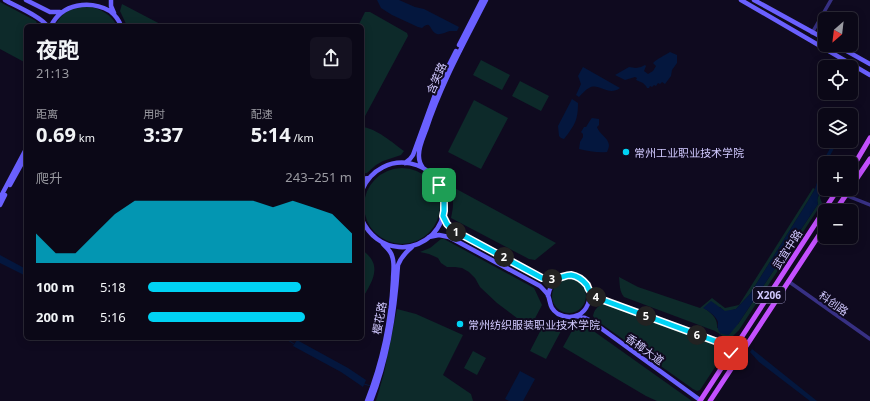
<!DOCTYPE html>
<html lang="zh">
<meta charset="utf-8">
<style>
:root{--surface:#0b0817;--page:#141120;--text:#f1f3f6;--muted:#9a9aa1;--line:#2b2936;--accent:#00d2f4}
body{margin:0;font-family:"Noto Sans","Noto Sans SC",sans-serif;background:var(--page);color:var(--text);height:100vh;display:flex;flex-direction:column;font-size:15px;white-space:nowrap}
*{box-sizing:border-box;margin:0}
p{font-size:13px;color:var(--muted)}
.icon{flex:none;width:22px;height:22px;fill:none;stroke:currentColor;stroke-width:2;stroke-linecap:round;stroke-linejoin:round}
.map{position:relative;flex:1;overflow:hidden}
.details{position:absolute;left:24px;top:24px;width:340px;height:316px;display:flex;flex-direction:column;background:var(--surface);border-radius:6px;box-shadow:0 2px 10px #0003,0 0 0 1px var(--line)}
.details>*{flex:none}
.needle{width:26px;rotate:208deg}
.fabs{position:absolute;left:818px;top:12px;display:grid;gap:8px}
.fabs a{display:grid;place-items:center;width:40px;height:40px;border-radius:6px;background:var(--surface);box-shadow:0 2px 10px #0003,0 0 0 1px var(--line);font-size:20px}
.pin{position:absolute;display:grid;place-items:center;width:34px;height:34px;color:#fff;margin:-17px;border-radius:8px;box-shadow:0 2px 6px #0006}
.km{position:absolute;width:20px;height:20px;margin:-10px;border-radius:50%;background:#222;color:#fff;font-size:11px;line-height:20px;text-align:center}
.round{display:grid;place-items:center;flex:none;width:42px;height:42px;border-radius:6px;background:var(--page)}
.summary{display:flex;align-items:center;justify-content:space-between;height:68px;padding:0 12px}
h1{font-size:22px;font-weight:700;line-height:30px}
.figures{display:grid;grid-template-columns:repeat(3,1fr);gap:6px;height:68px;padding:4px 12px}
.figures div{display:grid;align-content:center}
.figures b{font-size:20px;font-weight:700}
.figures small{font-size:11px;font-weight:400}
.figures p{font-size:11px}
.chart{height:112px;padding:8px 12px}
.chart p{display:flex;justify-content:space-between}
.chart svg{width:100%;height:72px;margin-top:4px;fill:var(--accent);opacity:.7}
ul{padding:0 12px;list-style:none;font-size:13px}
li{display:grid;grid-template-columns:64px 48px 1fr;align-items:center;height:30px}
li i{height:10px;border-radius:5px;background:var(--accent)}
.map>svg:first-child{display:block}
.green{fill:#0d2a2a}
.water{fill:#04173e}
.lines{fill:none;stroke-linecap:round;stroke-linejoin:round}
.stream{stroke:#04173e;stroke-width:1}
.street{stroke:#373083;stroke-width:3.5}
.secondary{stroke:#6a60ff;stroke-width:4.5}
.primary{stroke:#c450ff;stroke-width:5}
.route-casing{stroke:#fff;stroke-width:8}
.route{stroke:#00d2f4;stroke-width:5}
.poi-dot{fill:#00d2f4;stroke:#0f0a1f;stroke-width:1.5}
.labels{text-anchor:middle;dominant-baseline:central;stroke-width:4;stroke-linejoin:round;paint-order:stroke}
.shield{fill:#0f0a1f;stroke:#9790bc;stroke-width:1}
.shield-label{font-size:10px;font-weight:bold;fill:#d1c9ff}
.street-label{font-size:11px;fill:#d1c9ff;stroke:#0f0a1f}
.poi-label{font-size:11px;fill:#d1c9ff;stroke:#0f0a1f;text-anchor:start}
</style>
<div class="map">
<svg width="870" height="401" viewBox="0 0 870 401">
<rect width="100%" height="100%" fill="#0f0a1f"/>
<path class="green" d="M 0,2 L 36,21 L 38,26 L 26,26 L 26,63 L 0,49 Z
M 122,4 L 164,26 L 127,26 L 120,11 Z
M 88,6 C 101,9 111,14 117,26 L 55,26 C 62,11 73,7 88,6 Z
M 365,12 L 370,12 L 407,33 L 408,36 L 364,118 L 362,119 L 362,26 L 358,26 Z
M 481,60 L 510,75 L 502,90 L 473,75 Z
M 520,81 L 549,96 L 541,111 L 512,96 Z
M 474,100 L 508,118 L 481,169 L 448,152 Z
M 362,127 C 376,128 393,143 404,151 L 401,155 L 383,161 L 376,165 L 367,173 L 362,173 Z
M364 206a38 38 0 1 1 76 0a38 38 0 1 1-76 0Z
M 449,185 L 556,243 L 535,260 L 529,259 L 451,218 C 454,205 454,197 449,185 Z
M 813,188 L 815,189 L 808,201 L 750,294 L 736,309 L 725,312 L 720,307 L 704,308 C 711,313 718,318 717,328 L 738,324 L 818,204 L 817,200 L 820,192 L 821,192 L 820,198 L 822,203 L 739,330 L 731,338 L 726,338 L 715,331 L 624,297 C 619,291 620,284 619,277 L 638,287 L 700,308 L 712,298 L 725,308 L 739,305 Z
M 441,239 L 444,239 L 534,288 L 542,305 L 530,328 L 497,303 L 480,287 L 475,278 L 469,272 L 462,268 L 455,267 L 447,267 L 441,263 L 438,258 L 429,254 L 420,252 L 430,248 Z
M 362,250 C 384,265 372,282 362,299 Z
M552 296a17 17 0 1 1 34 0a17 17 0 1 1-34 0Z
M 602,304 L 607,304 L 720,347 L 723,351 L 723,355 L 700,390 L 697,391 L 693,389 L 596,320 L 593,316 C 594,310 597,307 602,304 Z
M 397,309 L 416,314 L 463,335 L 443,375 L 471,394 L 473,401 L 376,401 L 384,373 Z
M 545,322 L 556,329 L 561,331 L 546,359 L 530,351 Z
M 585,325 L 692,401 L 657,401 L 646,396 L 563,347 L 573,329 Z
M 473,351 L 486,358 L 477,375 L 464,368 Z"/>
<path class="water" d="M 377,0 L 399,0 L 415,7 L 424,9 L 459,27 L 457,31 C 455,31 452,31 450,31 C 446,32 441,35 437,34 C 429,32 432,19 422,28 L 418,27 L 392,15 L 381,8 Z
M 670,52 L 677,55 L 677,63 L 672,70 L 671,76 L 665,84 L 662,82 L 660,84 L 658,83 L 656,86 L 654,85 L 652,87 L 650,86 L 649,88 L 647,88 L 646,86 L 643,83 L 636,80 L 637,78 L 635,77 L 625,80 L 615,75 L 629,67 L 636,68 L 641,67 L 645,65 L 646,66 L 644,71 L 648,74 L 653,71 L 656,66 L 653,63 C 657,59 665,55 670,52 Z
M 583,67 L 620,88 C 608,97 599,82 589,88 C 585,90 582,94 579,97 L 576,95 L 581,84 L 578,76 Z
M 572,99 L 578,103 C 578,120 575,125 564,139 L 561,138 L 559,136 L 558,126 Z
M 592,118 L 599,119 L 599,125 L 597,127 C 599,134 608,137 609,145 C 609,147 608,150 607,152 C 598,153 588,151 579,149 L 580,142 L 583,137 L 583,134 L 581,132 L 584,127 L 586,127 L 591,119 Z
M 834,141 L 838,141 L 826,163 L 825,163 C 825,171 824,178 822,186 C 820,192 816,198 818,204 L 738,324 L 729,335 C 725,335 719,334 718,329 C 717,325 718,326 718,322 C 716,316 709,311 703,308 L 711,301 L 725,311 L 736,309 L 750,294 L 808,201 L 815,189 L 818,179 L 819,169 L 822,163 Z
M 0,255 L 26,269 L 26,276 L 0,263 Z
M 297,340 L 348,368 L 366,380 L 363,387 L 341,372 L 293,346 Z
M 752,349 L 817,401 L 810,401 L 759,362 L 750,352 Z
M 520,371 L 535,379 L 523,401 L 509,401 L 505,399 Z"/>
<g class="lines">
<path class="stream" d="M 717,339 L 721,333
M 288,340 L 294,344
M 364,384 L 371,386"/>
<path class="street" d="M 812,33 L 831,0
M 845,195 L 870,205
M 788,281 L 870,339"/>
<path class="secondary" d="M 5,0 C 15,6 42,17 47,26
M 26,0 L 50,12 L 60,12
M 111,0 L 111,6 L 114,13
M 741,0 L 870,75
M 754,0 L 825,39
M 51,26 C 62,3 90,0 110,11 C 115,15 119,20 121,26
M 459,45 L 482,0
M 836,45 L 870,64
M 405,163 L 410,159 L 413,155 L 437,89 L 456,51
M 423,168 C 421,165 419,161 419,157 C 418,148 423,138 426,130 C 441,84 464,43 486,0
M 362,179 L 369,178
M 10,185 L 26,156
M 362,190 C 381,146 444,158 444,205 C 444,216 440,227 432,235 C 423,243 411,248 399,247 C 382,246 369,235 362,220
M 0,198 L 26,149
M 0,205 L 5,195
M 443,216 L 447,225 L 453,230 L 543,278 L 550,279 L 558,279
M 429,237 L 439,235 L 449,237 L 540,286 C 543,289 546,292 548,295 C 551,303 549,308 558,314 C 564,317 572,318 578,315 C 583,313 586,309 588,304 C 600,277 554,261 548,296
M 589,291 L 596,297 L 603,300 L 734,348
M 576,316 L 585,318 L 591,321 L 700,400
M 367,401 C 382,363 391,321 393,280 C 393,272 395,263 392,256 C 391,251 386,247 383,244
M 371,401 C 388,358 395,311 398,265 C 401,257 406,252 412,247"/>
<path class="primary" d="M 851,170 L 870,138
M 851,187 L 870,159
M 835,211 L 850,189
M 700,401 L 838,189
M 710,401 L 825,226"/>
</g>
<g class="lines">
<g class="route-casing">
<path id="route" d="M 439,185 L 444,199 L 444,211 L 443,216 L 447,224 L 453,230 L 542,278 C 548,279 553,280 558,278 C 563,277 566,275 571,275 C 577,276 583,280 587,285 C 588,287 588,289 590,291 C 592,295 598,298 603,300 L 734,348 L 731,353"/>
</g>
<use href="#route" class="route"/>
</g>
<g class="poi-dot">
<circle cx="626" cy="152" r="4"/>
<circle cx="460" cy="324" r="4"/>
</g>
<g class="labels">
<rect class="shield" x="753" y="287" width="32" height="16" rx="3"/>
<g class="shield-label">
<text x="769" y="295">X206</text>
</g>
<g class="street-label">
<text transform="translate(436 78) rotate(-66)">含笑路</text>
<text transform="translate(787 249) rotate(-57)">武宜中路</text>
<text transform="translate(834 303) rotate(36)">科创路</text>
<text transform="translate(379 318) rotate(-80)">樱花路</text>
<text transform="translate(645 349) rotate(36)">香樟大道</text>
</g>
<g class="poi-label">
<text x="634" y="152">常州工业职业技术学院</text>
<text x="468" y="324">常州纺织服装职业技术学院</text>
</g>
</g>
</svg>
<div class="fabs">
<a><svg class="needle" viewBox="-14 -14 28 28"><path d="M0-13l5 13h-10z" fill="#e53935"/><path d="M0 13l5-13h-10z" fill="#9a9aa1"/></svg></a>
<a><svg class="icon" aria-label="locate" viewBox="0 0 24 24"><circle cx="12" cy="12" r="6"/><path d="M12 2v4M12 18v4M2 12h4M18 12h4"/></svg></a>
<a><svg class="icon" aria-label="layers" viewBox="0 0 24 24"><path d="M12 4l9 5-9 5-9-5zM3 14l9 5 9-5"/></svg></a>
<a>+</a>
<a>−</a>
</div>
<div class="pin" style="left:439px;top:185px;background:#1e9e55"><svg class="icon" aria-label="arrive" viewBox="0 0 24 24"><path d="M6 21V4h12l-3 4 3 4H6"/></svg></div>
<div class="pin" style="left:731px;top:353px;background:#d93025"><svg class="icon" aria-label="check" viewBox="0 0 24 24"><path d="M5 12l5 5 9-10"/></svg></div>
<b class="km" style="left:456px;top:232px">1</b>
<b class="km" style="left:504px;top:257px">2</b>
<b class="km" style="left:552px;top:279px">3</b>
<b class="km" style="left:596px;top:297px">4</b>
<b class="km" style="left:646px;top:316px">5</b>
<b class="km" style="left:697px;top:335px">6</b>
<section class="details">
<div class="summary"><div><h1>夜跑</h1><p>21:13</p></div><a class="round"><svg class="icon" aria-label="share" viewBox="0 0 24 24"><path d="M12 15V3M7 8l5-5 5 5M5 13v7h14v-7"/></svg></a></div>
<div class="figures">
<div><p>距离</p><b>0.69<small> km</small></b></div>
<div><p>用时</p><b>3:37</b></div>
<div><p>配速</p><b>5:14<small> /km</small></b></div>
</div>
<div class="chart"><p><span>爬升</span>243–251 m</p>
<svg viewBox="0 0 160 44" preserveAspectRatio="none"><path d="M0 44V26L10 38L20 38L30 26L40 14L50 6L60 6L70 6L80 6L90 6L100 6L110 6L120 10L130 6L140 10L150 14L160 26V44z"/></svg>
</div>
<ul>
<li><b>100 m</b>5:18<i style="width:75%"></i></li>
<li><b>200 m</b>5:16<i style="width:77%"></i></li>
</ul>
</section>
</div>
